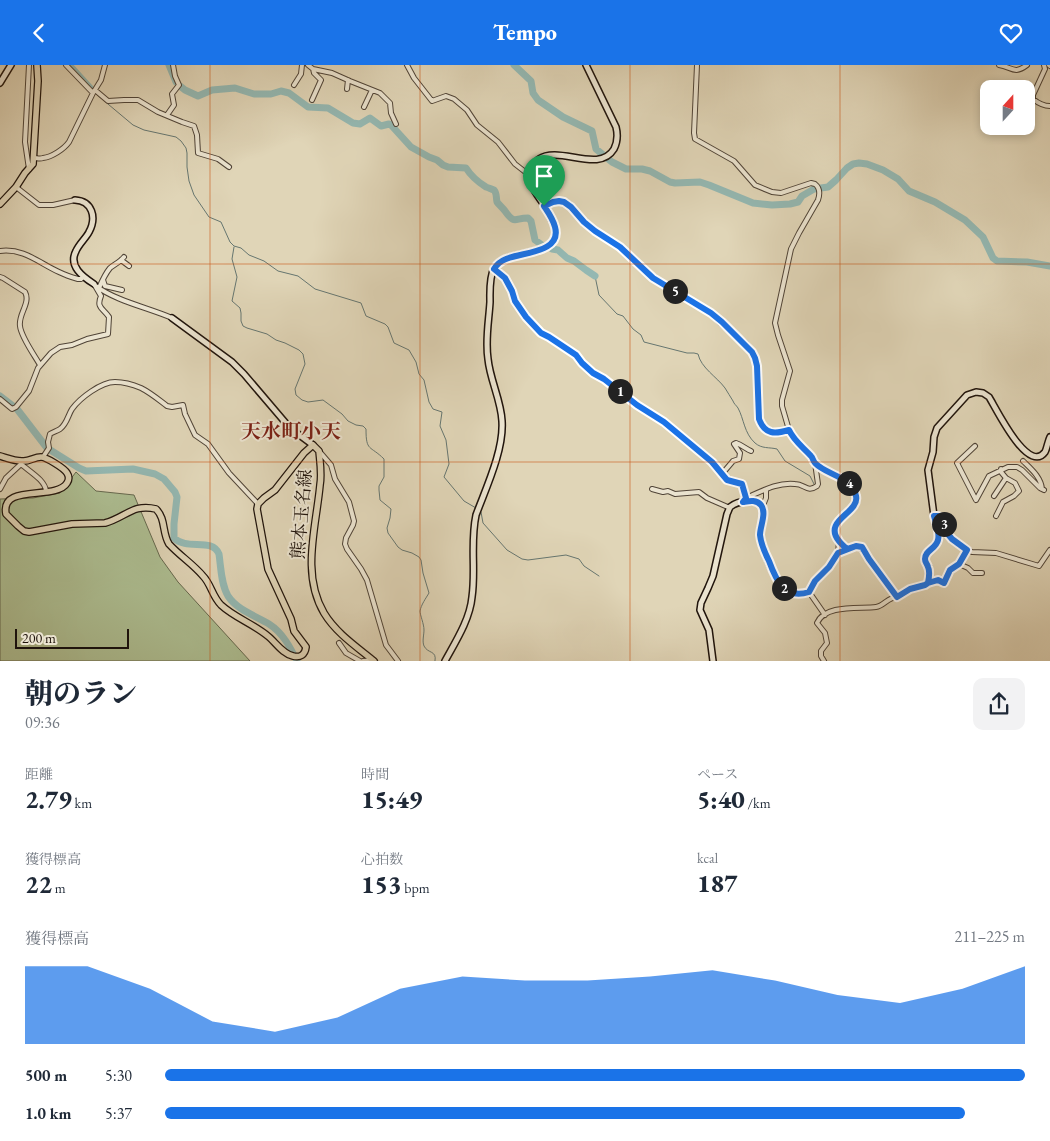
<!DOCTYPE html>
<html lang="ja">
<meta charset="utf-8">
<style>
:root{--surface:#fff;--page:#f2f2f3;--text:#1f2937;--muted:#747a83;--accent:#1a73e8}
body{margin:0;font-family:"EB Garamond","Noto Serif JP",serif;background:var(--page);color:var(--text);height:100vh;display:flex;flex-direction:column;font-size:19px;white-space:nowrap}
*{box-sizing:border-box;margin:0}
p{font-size:16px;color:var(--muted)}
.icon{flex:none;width:28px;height:28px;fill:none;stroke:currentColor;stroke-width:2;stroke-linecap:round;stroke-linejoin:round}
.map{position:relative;height:596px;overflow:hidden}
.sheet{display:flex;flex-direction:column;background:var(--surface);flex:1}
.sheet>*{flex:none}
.needle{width:32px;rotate:21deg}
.controls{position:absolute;left:980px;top:15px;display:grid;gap:10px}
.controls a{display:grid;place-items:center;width:55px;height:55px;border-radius:10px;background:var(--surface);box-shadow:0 2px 8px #0003;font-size:25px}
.scale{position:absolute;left:15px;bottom:12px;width:114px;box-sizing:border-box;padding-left:5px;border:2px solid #20140c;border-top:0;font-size:14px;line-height:18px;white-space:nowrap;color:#20140c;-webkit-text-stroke:4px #ebe4d0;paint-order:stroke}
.pin{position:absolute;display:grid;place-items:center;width:42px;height:42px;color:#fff;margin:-51px -21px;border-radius:50% 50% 50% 0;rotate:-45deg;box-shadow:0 0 5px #0007}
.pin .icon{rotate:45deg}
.km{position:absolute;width:25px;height:25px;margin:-12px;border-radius:50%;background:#222;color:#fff;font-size:14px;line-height:25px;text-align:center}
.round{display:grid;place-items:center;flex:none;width:52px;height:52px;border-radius:10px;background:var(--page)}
.overview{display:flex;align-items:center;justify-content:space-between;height:85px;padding:0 25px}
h1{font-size:28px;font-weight:800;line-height:38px}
.figures{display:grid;grid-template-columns:repeat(3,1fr);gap:8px;height:85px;padding:5px 25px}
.figures div{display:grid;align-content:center}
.figures b{font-size:25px;font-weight:800}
.figures small{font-size:14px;font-weight:400}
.figures p{font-size:14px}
.chart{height:140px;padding:10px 25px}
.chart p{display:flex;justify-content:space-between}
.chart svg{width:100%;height:90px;margin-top:5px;fill:var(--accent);opacity:.7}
ul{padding:0 25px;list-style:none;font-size:16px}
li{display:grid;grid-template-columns:80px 60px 1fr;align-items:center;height:38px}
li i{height:12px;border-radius:6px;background:var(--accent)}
header{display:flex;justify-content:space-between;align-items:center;height:65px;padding:0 25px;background:var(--accent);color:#fff;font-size:22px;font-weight:800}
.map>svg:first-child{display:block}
.green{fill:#adbe92;stroke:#66694f}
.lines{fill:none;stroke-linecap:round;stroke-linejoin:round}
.stream{stroke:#667670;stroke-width:1}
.river{stroke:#94b8b2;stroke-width:7}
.street-casing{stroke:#504437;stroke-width:6}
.secondary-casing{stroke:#20140c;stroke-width:8}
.primary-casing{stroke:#20140c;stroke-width:8}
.street{stroke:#ebe4d0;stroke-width:4}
.secondary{stroke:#ebe4d0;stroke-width:5}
.primary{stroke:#e0d5b7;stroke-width:5.5}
.route-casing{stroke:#fff;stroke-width:10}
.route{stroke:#1a73e8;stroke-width:6}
.grid{fill:none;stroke:#ca4f0c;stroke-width:1;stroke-opacity:0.55}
.labels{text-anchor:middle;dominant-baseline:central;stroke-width:4;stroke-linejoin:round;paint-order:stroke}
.street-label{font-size:18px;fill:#20140c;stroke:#ebe4d0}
.quarter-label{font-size:20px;font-weight:bold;fill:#7a1f14;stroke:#ebe4d0}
</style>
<header><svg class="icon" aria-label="back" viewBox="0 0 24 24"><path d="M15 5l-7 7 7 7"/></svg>Tempo<svg class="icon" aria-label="heart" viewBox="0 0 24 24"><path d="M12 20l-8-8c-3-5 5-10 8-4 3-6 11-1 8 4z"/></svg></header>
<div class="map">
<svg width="1050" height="596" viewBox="0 0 1050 596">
<rect width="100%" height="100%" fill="#e0d5b7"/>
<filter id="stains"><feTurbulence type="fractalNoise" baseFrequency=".004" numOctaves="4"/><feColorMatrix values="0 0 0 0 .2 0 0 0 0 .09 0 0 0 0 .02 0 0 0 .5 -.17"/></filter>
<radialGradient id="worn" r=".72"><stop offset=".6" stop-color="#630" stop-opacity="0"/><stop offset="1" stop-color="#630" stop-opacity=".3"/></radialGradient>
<path class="green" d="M 76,407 L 96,426 L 134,430 L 160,492 L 178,517 L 250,596 L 0,596 L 0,434 L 33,433 L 60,428 Z"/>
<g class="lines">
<path class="stream" d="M 96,29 L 133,60 L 144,65 L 176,72 L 181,76 L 186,83 L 187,88 L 187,102 L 189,116 L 194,130 L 209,152 L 221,157 L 230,177 L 234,181 L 241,183 L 249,190 L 264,196 L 278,206 L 298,211 L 315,224 L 361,238 L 366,251 L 385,259 L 388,262 L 394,278 L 409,285 L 416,297 L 419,309 L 424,315 L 429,337 L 433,344 L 442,347 L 440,361 L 446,375 L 449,399 L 444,412 L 464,436 L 476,443
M 234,182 L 232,194 L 237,212 L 232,236 L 240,243 L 241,248 L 241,256 L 243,261 L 247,263 L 267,269 L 276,275 L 285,278 L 299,285 L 303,289 L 305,299 L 295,324 L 296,330 L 302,335 L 308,337 L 323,335 L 342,349 L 348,356 L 356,360 L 363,361 L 366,364 C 366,387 370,380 384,394 L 384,412 L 379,421 L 379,425 L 380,435 L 391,444 L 390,453 L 387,463 L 388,468 L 398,482 L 402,485 L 412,488 L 419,492 L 421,495 L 423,508 L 429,528 C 426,533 421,540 420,546 C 420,550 424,559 424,565 C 424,570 422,576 424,581 C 428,589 437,585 435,596
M 595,211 L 599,230 L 617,249 L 623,251 L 633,264 L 641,270 L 644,277 L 687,288 L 694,288 L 698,289 C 701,303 717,312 725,323 C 728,327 730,332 733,336 C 734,339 736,340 738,343 C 744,354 744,368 755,378 C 762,384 769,382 777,384 L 785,396 L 810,411 L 814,419
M 479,445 L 481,447 L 483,458 L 507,485 L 522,494 L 528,495 L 566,490 L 579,494 L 584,501 L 599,511"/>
<path class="river" d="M 69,0 L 92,25
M 169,0 L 176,17
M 514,0 L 531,16 L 533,28 L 538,35 L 563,52 L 592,66 L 596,84 L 612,97 L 626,104 L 642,104 L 650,106 L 670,117 L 675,118 L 700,117 L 709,120 L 753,138 L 772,140 L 790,139 L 798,137 L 802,131 L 814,124 L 828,122 L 836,115 L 847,103 L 853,99 L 859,98 L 867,99 L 883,105 L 898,114 L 909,126 L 935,137 L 965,155 L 983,172 L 993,193 L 997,196 L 1027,197 L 1050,201
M 180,21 L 185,25 L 198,31 L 212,25 L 235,23 L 254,29 L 271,29 L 281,26 L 289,28 L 308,42 L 328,43 L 353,58 L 360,59 L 370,53 L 381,61 L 389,59 L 391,60 L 411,82 L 429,92 L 437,95 L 443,100 L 448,102 L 466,103 C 471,111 478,117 486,122 C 489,123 491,124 494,125 C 497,128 496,133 497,137 C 499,140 503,143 505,146 C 515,160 514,153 528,153 L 531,156 L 535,175 L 542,180
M 552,184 L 558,185 L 567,193 L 574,196 L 586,205 L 595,211
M 0,331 L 17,344 L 47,383 L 79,403 L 86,406 L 133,404 L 155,409 L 164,414 L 175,427 L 177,432 L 174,459 L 174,473 C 187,486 212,472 219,489 C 221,503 221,519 228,531 C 237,545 256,551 269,559 C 283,568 290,582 297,596"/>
<g class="street-casing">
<path id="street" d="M 66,0 L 93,28
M 308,0 L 313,4 L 314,8 L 321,15 L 312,35
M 407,0 L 414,13 L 432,36 L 446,31 L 454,34 L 467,45 L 477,60 L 498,77 L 515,99 L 524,106 L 530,109
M 697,0 L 694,68 L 695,74 L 734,96 L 755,120 L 772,127 L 781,128 L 811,118 L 815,119 C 820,123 820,129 818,135 L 799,168 L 791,184 L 775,258 L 778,270 L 790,306 L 782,335 L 782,341 L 789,365 L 793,373 L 812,393 L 815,398 L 818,419 L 817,421 C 807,428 805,419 795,419 C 778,417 762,426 746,433 L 743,437
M 999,0 C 1012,2 1014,10 1027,0
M 1044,0 L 1045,4 L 1033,30 L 1033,34 C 1038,38 1043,41 1050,41
M 1049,0 L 1050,1
M 313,4 L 332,8 L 350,16 L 380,28 L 390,38 L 391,48 L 396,59
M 294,20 L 301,9 L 302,0
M 347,24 L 348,15
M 95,25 L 108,36 L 124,35 L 138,35 L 158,47 L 182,57 L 194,61 L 197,70 L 198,88 L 218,94 L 229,102
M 364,42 L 372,25
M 167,50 L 174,40 L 172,29 L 179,20 L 175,11 L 173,0
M 34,93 C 37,93 40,94 43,93 C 52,92 64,84 69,77 L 93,28 L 101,15 L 105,0
M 29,104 L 25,77 L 29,0
M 16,122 L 39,140 L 53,140 L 75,135
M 0,186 C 24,183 39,198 59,207 C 65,210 71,212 78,214 L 81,214 L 83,212
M 121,195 L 129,201
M 494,204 L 505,213 L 512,225 L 515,236 L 526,252 L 541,268 L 549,272 L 576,290 L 582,298 L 593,308 L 604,314 L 637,340 L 664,357 L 712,397 L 727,415 L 742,419 L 744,423 L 746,433
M 0,212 L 3,213 L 25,227 C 31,238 18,249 20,261 C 21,272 35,291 40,300
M 103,215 L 105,221 L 122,225
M 96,221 C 116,236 149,243 172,253
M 99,223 C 102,216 105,209 110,203 C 115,199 120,197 124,192
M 0,334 L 12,344 L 16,342 L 29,326 L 38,303 L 51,288 L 60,282 L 72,280 L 87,274 L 108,269 L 109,252 C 103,243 96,243 101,231 L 94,219
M 975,381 L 957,398 L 976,435 L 989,411 L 1008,402 L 1017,402 L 1022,405 L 1040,423 L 1044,425
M 319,386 L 331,400 L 335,414 L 349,437 L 354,456 L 353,460 L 346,473 L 345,479 L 347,484 L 361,504 L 367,515 L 386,580 L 398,596
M 43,392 L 49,383 L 48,377 L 50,369 C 53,367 57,366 60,364 C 67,359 68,350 72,344 C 80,333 101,317 115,317 C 123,317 134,320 141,323 C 151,328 159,335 167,341 L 172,342 L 183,340 L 185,349 L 195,370 L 208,379 L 229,408 L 258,439
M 1023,396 C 1031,404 1041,412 1042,424
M 815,398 L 830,408 L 849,418 L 856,430 L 856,437 L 853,441 L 839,455 L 835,464 L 834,468 L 839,476 L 838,488
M 21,399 C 30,407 45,415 46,426
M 722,409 L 733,396 L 739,394 L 740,388 L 734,379 L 736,378 C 742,380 746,384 751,386
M 0,424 L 6,413 L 21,399 L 21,397
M 652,424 L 663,427 L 668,426 L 675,429 L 699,427 L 707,433 L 730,443
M 994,431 L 1006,413 L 1001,407 L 1001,404
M 762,443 L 766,433 L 766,425
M 934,451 L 938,451 L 942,453 L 947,468 L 952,474 L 967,485 L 972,487 L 996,488 L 1039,501 L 1050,485
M 996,451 L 1003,437 L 1014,431 L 1019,426 L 1015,418 L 1006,413
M 959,499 L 967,485
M 928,518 L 938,515 L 944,518 L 950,505 L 959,499 L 968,503 L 973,508 L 982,508
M 809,527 L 825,550
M 339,578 L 346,588 L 360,596
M 363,596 L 373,595
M 824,596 L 821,591 L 821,586 L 827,578 L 825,568 L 817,558 C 825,539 859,544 876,542 C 884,541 888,532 897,532"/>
</g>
<g class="secondary-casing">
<path id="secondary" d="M 0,18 L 11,0
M 75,135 C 92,136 97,152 89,167 C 86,173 79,179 76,186 C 68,201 83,212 94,219
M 544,141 L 553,137 L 559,136 L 564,137 L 568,139 L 584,157 L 595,166 L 620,182 L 653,213 L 711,248 L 745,279 L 752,287 L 755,293 L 757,301 L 759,354 C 765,369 775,369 789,365
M 172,253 L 232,297 L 244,309 L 290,363 L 313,380
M 445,596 C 456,576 470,554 472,532 C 476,505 470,478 476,450 C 486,423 504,385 502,356 C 501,335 490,315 488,294 C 485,275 489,255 490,237 C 490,227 489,213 494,203 C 506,183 554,194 556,168 C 556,162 554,158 551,154 C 549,149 547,144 544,140 C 536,128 526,118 532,103 C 534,100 536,96 539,94 C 559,80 599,109 614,84 C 618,76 618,70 616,62 L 586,0
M 713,596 L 709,565 L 700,545 L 701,538 L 708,523 L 713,511 L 727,449 C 728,447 729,444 730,442 C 737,436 761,431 763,445 C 765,452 760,460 760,468 C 760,477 764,485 767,493 C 775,513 783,535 809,527 L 815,516 L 829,502 L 838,488 L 856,481 L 862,482 L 869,494 L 897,532 L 910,524 L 925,520 L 928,518 L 929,503 L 925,496 L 926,491 L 928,487 L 934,482 L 938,475 L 938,468 L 934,451 L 928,405 L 933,387 L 934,372 L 937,363 L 967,330 L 976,327 L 983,328 L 989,332 C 996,343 1028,410 1045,387 C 1047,383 1048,376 1050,372"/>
</g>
<g class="primary-casing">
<path id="primary" d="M 0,139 L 16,122 L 25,108 L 33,99 L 38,16 L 37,0
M 0,391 C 7,393 15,396 22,396 C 29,397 34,392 41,392 C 46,392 64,403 67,408 C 69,411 69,415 67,418 C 56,436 0,418 6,449 L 18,461 L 24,466 L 29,467 L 72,459 L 105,458 C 125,453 133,438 156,444 C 166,454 162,468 169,479 C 180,491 193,499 203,511 C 211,519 212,531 221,540 C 235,553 254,559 269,572 C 276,578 283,589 293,591 C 300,593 305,590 306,582 L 294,566 L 291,554 L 268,504 L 257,444 L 258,439 L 264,433 L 275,425 L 304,388 L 313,380 L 319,386 C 320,397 322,409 320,420 C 316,463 301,509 324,548 C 336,568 357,582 374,596"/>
</g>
<use href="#street" class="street"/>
<use href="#secondary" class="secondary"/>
<use href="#primary" class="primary"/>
</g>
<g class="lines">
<g class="route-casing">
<path id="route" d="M 544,141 C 548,147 553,154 555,162 C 562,188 522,187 506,194 C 501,196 497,199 494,204 L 505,213 L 512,226 L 515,236 L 526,252 L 541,268 L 549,272 L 576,290 L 582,298 L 593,308 L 604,314 L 637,340 L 664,357 L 712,397 L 727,415 L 742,419 L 746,433 L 743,437 C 749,436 756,434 761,440 C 767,448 760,461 760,470 C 761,480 765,488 769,496 C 776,515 784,535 809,527 L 815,516 L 829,502 L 838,488 L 856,481 L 862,482 L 869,494 L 897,532 L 910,524 L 925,520 L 928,518 C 929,513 930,506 928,502 C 927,498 925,498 925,494 C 925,485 936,484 938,475 C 940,467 936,458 934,451 L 938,451 L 942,453 L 947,468 L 952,474 L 967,485 L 959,499 L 950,505 L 944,518 L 938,515 L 928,518 L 925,520 L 910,524 L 897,532 L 869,494 L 862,482 L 856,481 L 847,484 C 845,482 841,479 839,476 C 822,455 860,448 856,431 C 853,412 826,410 815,398 C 813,396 813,393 811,391 C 803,382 794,376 789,365 C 775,369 765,370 759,354 L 757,301 L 755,293 L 752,287 L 722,257 L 711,248 L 653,213 L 620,182 L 595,166 L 584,157 L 571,142 L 564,137 L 559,136 L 553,137 L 544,141"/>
</g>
<use href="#route" class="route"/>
</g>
<path class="grid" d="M 210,0 L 210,596M 420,0 L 420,596M 630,0 L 630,596M 840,0 L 840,596M 0,199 L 1050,199M 0,397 L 1050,397"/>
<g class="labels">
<g class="street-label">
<text transform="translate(301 449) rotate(-85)">熊本玉名線</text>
</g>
<g class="quarter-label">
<text x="291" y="366">天水町小天</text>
</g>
</g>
<rect width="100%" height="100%" filter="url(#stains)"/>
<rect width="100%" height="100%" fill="url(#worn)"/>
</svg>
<div class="controls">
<a><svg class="needle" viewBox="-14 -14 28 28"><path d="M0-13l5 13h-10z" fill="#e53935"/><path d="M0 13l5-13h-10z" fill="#747a83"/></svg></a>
</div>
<div class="scale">200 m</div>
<div class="pin" style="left:544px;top:141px;background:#1e9e55"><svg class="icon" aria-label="arrive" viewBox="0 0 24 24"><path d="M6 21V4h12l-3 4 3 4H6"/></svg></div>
<b class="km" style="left:620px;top:326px">1</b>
<b class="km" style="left:784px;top:523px">2</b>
<b class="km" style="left:944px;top:459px">3</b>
<b class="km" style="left:849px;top:418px">4</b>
<b class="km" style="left:675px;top:226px">5</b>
</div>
<section class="sheet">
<div class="overview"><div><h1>朝のラン</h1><p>09:36</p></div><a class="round"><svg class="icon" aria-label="share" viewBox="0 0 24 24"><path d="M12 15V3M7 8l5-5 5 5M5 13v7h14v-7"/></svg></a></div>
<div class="figures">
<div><p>距離</p><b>2.79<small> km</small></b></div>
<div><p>時間</p><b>15:49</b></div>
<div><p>ペース</p><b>5:40<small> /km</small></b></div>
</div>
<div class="figures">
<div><p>獲得標高</p><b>22<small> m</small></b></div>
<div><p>心拍数</p><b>153<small> bpm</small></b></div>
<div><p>kcal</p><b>187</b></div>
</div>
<div class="chart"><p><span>獲得標高</span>211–225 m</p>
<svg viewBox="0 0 160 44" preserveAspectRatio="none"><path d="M0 44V6L10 6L20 17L30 33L40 38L50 31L60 17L70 11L80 13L90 13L100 11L110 8L120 13L130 20L140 24L150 17L160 6V44z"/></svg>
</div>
<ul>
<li><b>500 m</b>5:30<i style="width:100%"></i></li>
<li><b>1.0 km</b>5:37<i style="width:93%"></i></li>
</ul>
</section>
